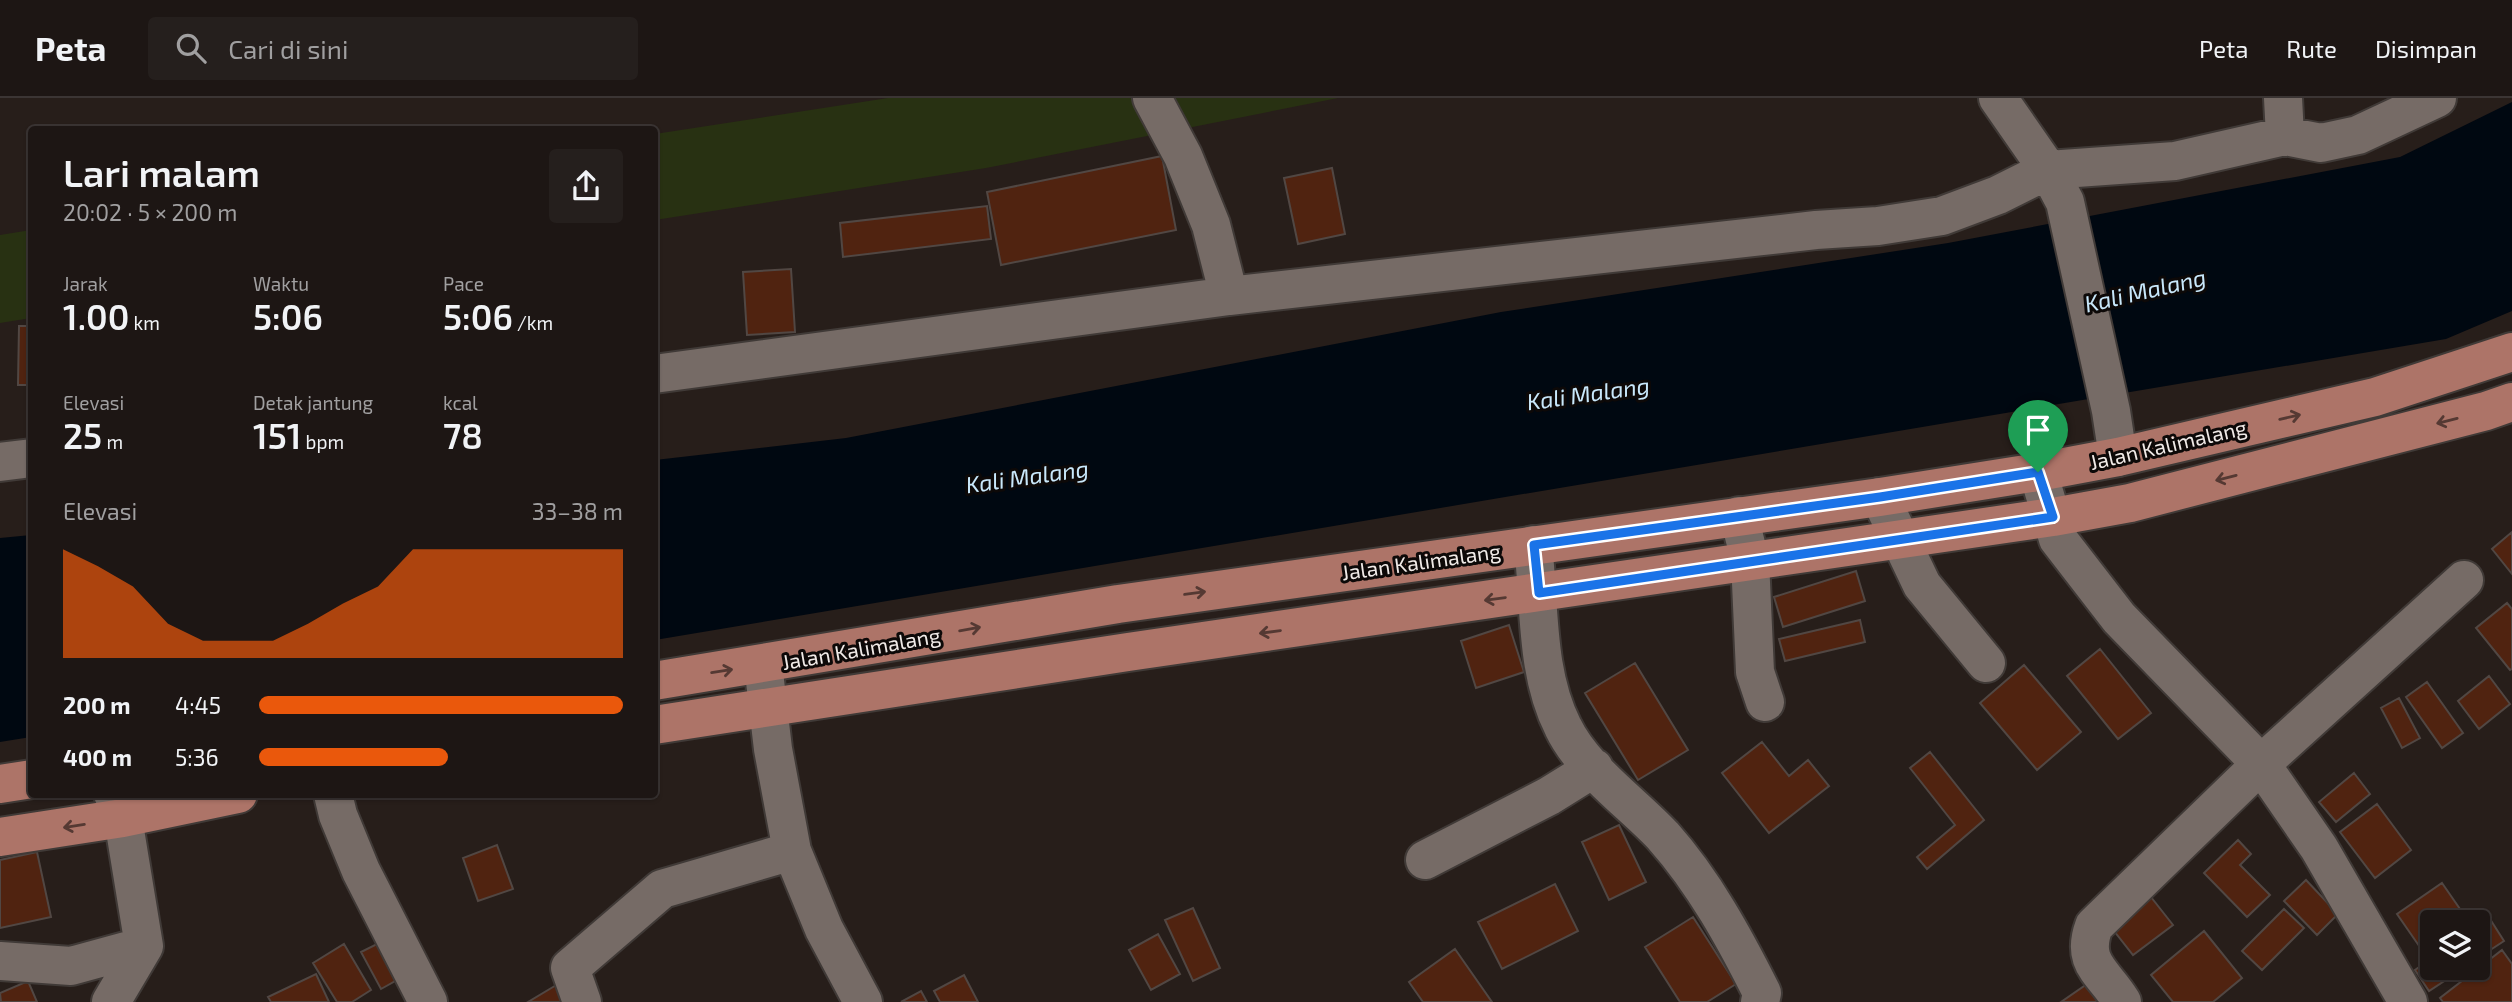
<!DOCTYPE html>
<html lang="id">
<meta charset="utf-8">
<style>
:root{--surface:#1d1614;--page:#251f1d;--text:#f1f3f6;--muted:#a09fa0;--line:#3b3534;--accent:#ea580c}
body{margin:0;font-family:"Exo 2",sans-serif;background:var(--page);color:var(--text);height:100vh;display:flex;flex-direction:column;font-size:26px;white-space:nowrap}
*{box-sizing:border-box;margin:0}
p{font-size:23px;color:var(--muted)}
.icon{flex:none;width:38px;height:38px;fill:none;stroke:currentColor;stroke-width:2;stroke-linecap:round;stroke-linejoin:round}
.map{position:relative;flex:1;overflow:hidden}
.panel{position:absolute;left:28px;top:28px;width:630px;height:672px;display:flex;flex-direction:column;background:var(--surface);border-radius:7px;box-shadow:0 2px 5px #0004,0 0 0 2px var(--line)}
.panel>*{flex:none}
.fabs{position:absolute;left:2420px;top:812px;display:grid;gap:14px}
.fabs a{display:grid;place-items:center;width:70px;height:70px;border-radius:7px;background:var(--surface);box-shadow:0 2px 5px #0004,0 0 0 2px var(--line);font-size:35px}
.pin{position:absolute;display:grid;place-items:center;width:60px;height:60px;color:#fff;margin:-72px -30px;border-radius:50% 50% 50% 0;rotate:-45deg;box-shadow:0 0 7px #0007}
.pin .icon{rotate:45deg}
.round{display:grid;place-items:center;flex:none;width:74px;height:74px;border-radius:7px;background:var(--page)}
.headline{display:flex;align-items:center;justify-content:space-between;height:119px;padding:0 35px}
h1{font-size:38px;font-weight:600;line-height:52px}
.metrics{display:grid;grid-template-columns:repeat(3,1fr);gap:10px;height:119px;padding:7px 35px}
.metrics div{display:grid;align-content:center}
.metrics b{font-size:35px;font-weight:600}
.metrics small{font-size:19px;font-weight:400}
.metrics p{font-size:19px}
.chart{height:196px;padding:14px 35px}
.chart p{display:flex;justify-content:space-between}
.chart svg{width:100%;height:126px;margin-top:7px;fill:var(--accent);opacity:.7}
ul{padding:0 35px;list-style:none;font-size:23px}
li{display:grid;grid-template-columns:112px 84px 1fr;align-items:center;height:52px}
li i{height:18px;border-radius:9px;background:var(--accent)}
header{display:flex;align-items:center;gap:42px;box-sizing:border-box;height:98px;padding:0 35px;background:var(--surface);border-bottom:2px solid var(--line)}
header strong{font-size:33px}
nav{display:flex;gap:38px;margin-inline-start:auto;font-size:24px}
.search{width:490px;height:63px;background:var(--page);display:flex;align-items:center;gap:18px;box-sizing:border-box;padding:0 24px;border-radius:7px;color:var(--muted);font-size:26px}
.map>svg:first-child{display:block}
.green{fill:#283112}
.water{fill:#000811}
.building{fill:#502310;stroke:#514743;stroke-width:2}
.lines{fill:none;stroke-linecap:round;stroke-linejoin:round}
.minor-casing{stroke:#403a37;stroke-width:42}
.major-casing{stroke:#403a37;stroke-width:42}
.minor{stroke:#766b66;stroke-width:38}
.major{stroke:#ad7468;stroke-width:38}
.oneway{stroke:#553933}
.route-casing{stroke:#fff;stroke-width:14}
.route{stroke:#1a73e8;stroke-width:9}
.labels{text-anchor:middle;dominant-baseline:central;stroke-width:6;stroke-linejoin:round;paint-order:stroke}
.street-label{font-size:21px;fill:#f0eae7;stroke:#0d0908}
.water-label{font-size:23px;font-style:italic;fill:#c9e8fb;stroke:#0d0908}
</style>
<header>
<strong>Peta</strong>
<div class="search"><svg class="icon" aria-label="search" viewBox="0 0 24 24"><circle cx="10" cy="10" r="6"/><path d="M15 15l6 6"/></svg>Cari di sini</div>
<nav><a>Peta</a><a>Rute</a><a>Disimpan</a></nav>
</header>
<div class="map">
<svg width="2512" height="904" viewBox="0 0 2512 904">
<rect width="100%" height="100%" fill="#271e1a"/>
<path class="green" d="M 888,0 L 1338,0 L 986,70 L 655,122 L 655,36 Z
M 31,132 L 31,220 L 0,225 L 0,137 Z"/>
<path class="water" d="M 2512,4 L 2512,213 L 2446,241 L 655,542 L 655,362 L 846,340 L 1501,214 L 1948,145 L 2400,59 Z
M 31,437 L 31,639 L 0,644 L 0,440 Z"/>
<path class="building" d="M 1162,58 L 1176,132 L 1001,167 L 987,94 Z
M 1332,70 L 1345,136 L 1298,146 L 1284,80 Z
M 987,108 L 991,141 L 843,159 L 840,125 Z
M 791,171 L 795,234 L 747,237 L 743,174 Z
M 19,228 L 32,228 L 32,287 L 18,287 Z
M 2512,434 L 2512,476 L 2492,451 Z
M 1856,473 L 1865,503 L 1783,529 L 1774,499 Z
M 2507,505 L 2512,511 L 2512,571 L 2510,572 L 2476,530 Z
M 1860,522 L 1865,544 L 1785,563 L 1779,541 Z
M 1509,527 L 1524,574 L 1476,590 L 1461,543 Z
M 2100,551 L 2151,615 L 2118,641 L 2067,578 Z
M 1635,565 L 1688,652 L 1638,682 L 1585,595 Z
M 2024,567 L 2081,634 L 2037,672 L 1980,605 Z
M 2489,578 L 2510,606 L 2479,631 L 2458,603 Z
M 2427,584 L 2463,635 L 2442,650 L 2406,599 Z
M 2399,600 L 2420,640 L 2402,650 L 2381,610 Z
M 1762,644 L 1789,678 L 1808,662 L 1829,688 L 1769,735 L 1722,675 Z
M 1930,654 L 1984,722 L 1927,771 L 1917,759 L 1955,727 L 1910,670 Z
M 2354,675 L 2370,696 L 2336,724 L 2319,704 Z
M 2377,706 L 2411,752 L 2375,780 L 2340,734 Z
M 1619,727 L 1646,784 L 1609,802 L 1582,744 Z
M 2238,742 L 2251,756 L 2240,767 L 2270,797 L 2247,819 L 2204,775 Z
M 497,747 L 513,791 L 478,803 L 463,760 Z
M 37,754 L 51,819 L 0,830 L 0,762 Z
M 2306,782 L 2338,816 L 2317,837 L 2284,803 Z
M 2442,785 L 2469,824 L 2432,824 L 2432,850 L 2424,855 L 2397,816 Z
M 1555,786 L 1578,833 L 1502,871 L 1478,824 Z
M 2147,794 L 2173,827 L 2133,857 L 2107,824 Z
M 1193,810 L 1220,870 L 1193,883 L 1165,822 Z
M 2284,811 L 2304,830 L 2262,872 L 2242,853 Z
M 1693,819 L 1736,886 L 1707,904 L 1680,904 L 1645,849 Z
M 2490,821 L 2504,843 L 2478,860 L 2478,830 Z
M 2204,833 L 2242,880 L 2213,904 L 2173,904 L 2151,877 Z
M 1158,836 L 1180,876 L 1151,892 L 1129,852 Z
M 385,842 L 404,878 L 381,891 L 361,854 Z
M 344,846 L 371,892 L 352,904 L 337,904 L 313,865 Z
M 1455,851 L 1492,904 L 1423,904 L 1409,884 Z
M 2502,852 L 2512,866 L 2512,904 L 2443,904 L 2440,900 Z
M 2432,860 L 2432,870 L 2464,870 L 2429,893 L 2415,872 Z
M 316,876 L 329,904 L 271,904 L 268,899 Z
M 964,877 L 978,904 L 940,904 L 934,893 Z
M 28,883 L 37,904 L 1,904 L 0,895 Z
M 2090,884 L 2103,904 L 2061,904 Z
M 558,886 L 569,904 L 528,904 Z
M 921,893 L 927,904 L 901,904 Z"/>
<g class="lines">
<g class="minor-casing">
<path id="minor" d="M 1152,0 L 1183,58 L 1211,127 L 1229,198
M 1998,0 L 2048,72 L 2065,104 L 2111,313 L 2118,359
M 2283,0 L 2285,38
M 654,276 L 1229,198 L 1816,132 L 1878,128 L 1942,118 L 1998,97 L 2048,72 L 2175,63 L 2285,38 L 2321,45 L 2358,37 L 2437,0
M 0,364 L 32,360
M 2038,374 L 2058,441 L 2119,520 L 2261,666 L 2319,750 L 2408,904
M 1880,399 L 1922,487 L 1986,565
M 1739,418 L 1750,462 L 1755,574 L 1765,604
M 1533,447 C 1540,506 1535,574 1563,629 C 1583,671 1631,704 1663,738 C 1704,784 1735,841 1762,895 L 1760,904
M 763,566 L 773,651 L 792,753 L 824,831 L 863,904
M 333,696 L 338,717 L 361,773 L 428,904
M 1425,762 L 1549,698 L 1594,670
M 0,863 L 71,868 L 144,848
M 111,904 L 144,848 L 123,720 L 113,696
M 582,904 L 570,870 L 662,791 L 792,753
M 2122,904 C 2104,874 2080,866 2094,828 L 2261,666 L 2464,482"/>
</g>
<g class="major-casing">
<path id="major" d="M 654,583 L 1118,506 L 1880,399 L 2038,374 L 2118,359 L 2375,299 L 2512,254
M 654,627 L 1128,554 L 2053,419 L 2130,405 L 2486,313 L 2512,304
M 0,686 L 32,681
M 0,739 L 123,720 L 238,696"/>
</g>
<use href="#minor" class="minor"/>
<use href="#major" class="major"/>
</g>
<defs><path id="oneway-shaft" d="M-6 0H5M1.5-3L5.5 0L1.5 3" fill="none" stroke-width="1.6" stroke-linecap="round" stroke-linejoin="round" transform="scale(1.75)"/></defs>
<g class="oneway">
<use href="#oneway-shaft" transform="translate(2290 319) rotate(-13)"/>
<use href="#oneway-shaft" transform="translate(2447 323) rotate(166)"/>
<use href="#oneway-shaft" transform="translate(2226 380) rotate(166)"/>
<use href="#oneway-shaft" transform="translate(1195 495) rotate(-8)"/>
<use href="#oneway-shaft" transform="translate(1495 501) rotate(172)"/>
<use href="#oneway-shaft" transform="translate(970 531) rotate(-10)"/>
<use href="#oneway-shaft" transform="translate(1270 534) rotate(172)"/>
<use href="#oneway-shaft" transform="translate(722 573) rotate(-9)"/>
<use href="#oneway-shaft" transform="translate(74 728) rotate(171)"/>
</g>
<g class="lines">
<g class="route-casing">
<path id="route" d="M 2038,374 L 2053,419 L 1539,495 L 1534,447 L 1880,399 Z"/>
</g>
<use href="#route" class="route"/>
</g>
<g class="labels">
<g class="street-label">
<text transform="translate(2168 346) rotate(-13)">Jalan Kalimalang</text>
<text transform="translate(1421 463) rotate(-8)">Jalan Kalimalang</text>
<text transform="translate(861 550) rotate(-10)">Jalan Kalimalang</text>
</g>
<g class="water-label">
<text transform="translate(2145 192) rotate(-13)">Kali Malang</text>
<text transform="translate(1588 295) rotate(-8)">Kali Malang</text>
<text transform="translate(1027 378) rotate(-8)">Kali Malang</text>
</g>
</g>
</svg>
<div class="fabs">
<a><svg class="icon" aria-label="layers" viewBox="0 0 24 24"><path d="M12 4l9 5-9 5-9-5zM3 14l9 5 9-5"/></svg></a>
</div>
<div class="pin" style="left:2038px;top:374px;background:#1e9e55"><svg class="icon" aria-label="arrive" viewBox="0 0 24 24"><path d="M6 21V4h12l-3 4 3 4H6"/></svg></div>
<section class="panel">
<div class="headline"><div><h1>Lari malam</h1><p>20:02 · 5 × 200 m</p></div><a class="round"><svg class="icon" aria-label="share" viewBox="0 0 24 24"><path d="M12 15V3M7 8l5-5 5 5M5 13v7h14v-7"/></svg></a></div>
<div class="metrics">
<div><p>Jarak</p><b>1.00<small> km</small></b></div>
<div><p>Waktu</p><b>5:06</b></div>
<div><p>Pace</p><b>5:06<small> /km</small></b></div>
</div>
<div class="metrics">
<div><p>Elevasi</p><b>25<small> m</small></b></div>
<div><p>Detak jantung</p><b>151<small> bpm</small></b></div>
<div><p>kcal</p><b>78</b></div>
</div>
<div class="chart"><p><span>Elevasi</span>33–38 m</p>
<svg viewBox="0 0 160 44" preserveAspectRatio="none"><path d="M0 44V6L10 12L20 19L30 32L40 38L50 38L60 38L70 32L80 25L90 19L100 6L110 6L120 6L130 6L140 6L150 6L160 6V44z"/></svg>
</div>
<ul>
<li><b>200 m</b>4:45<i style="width:100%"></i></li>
<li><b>400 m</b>5:36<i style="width:52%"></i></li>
</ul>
</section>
</div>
